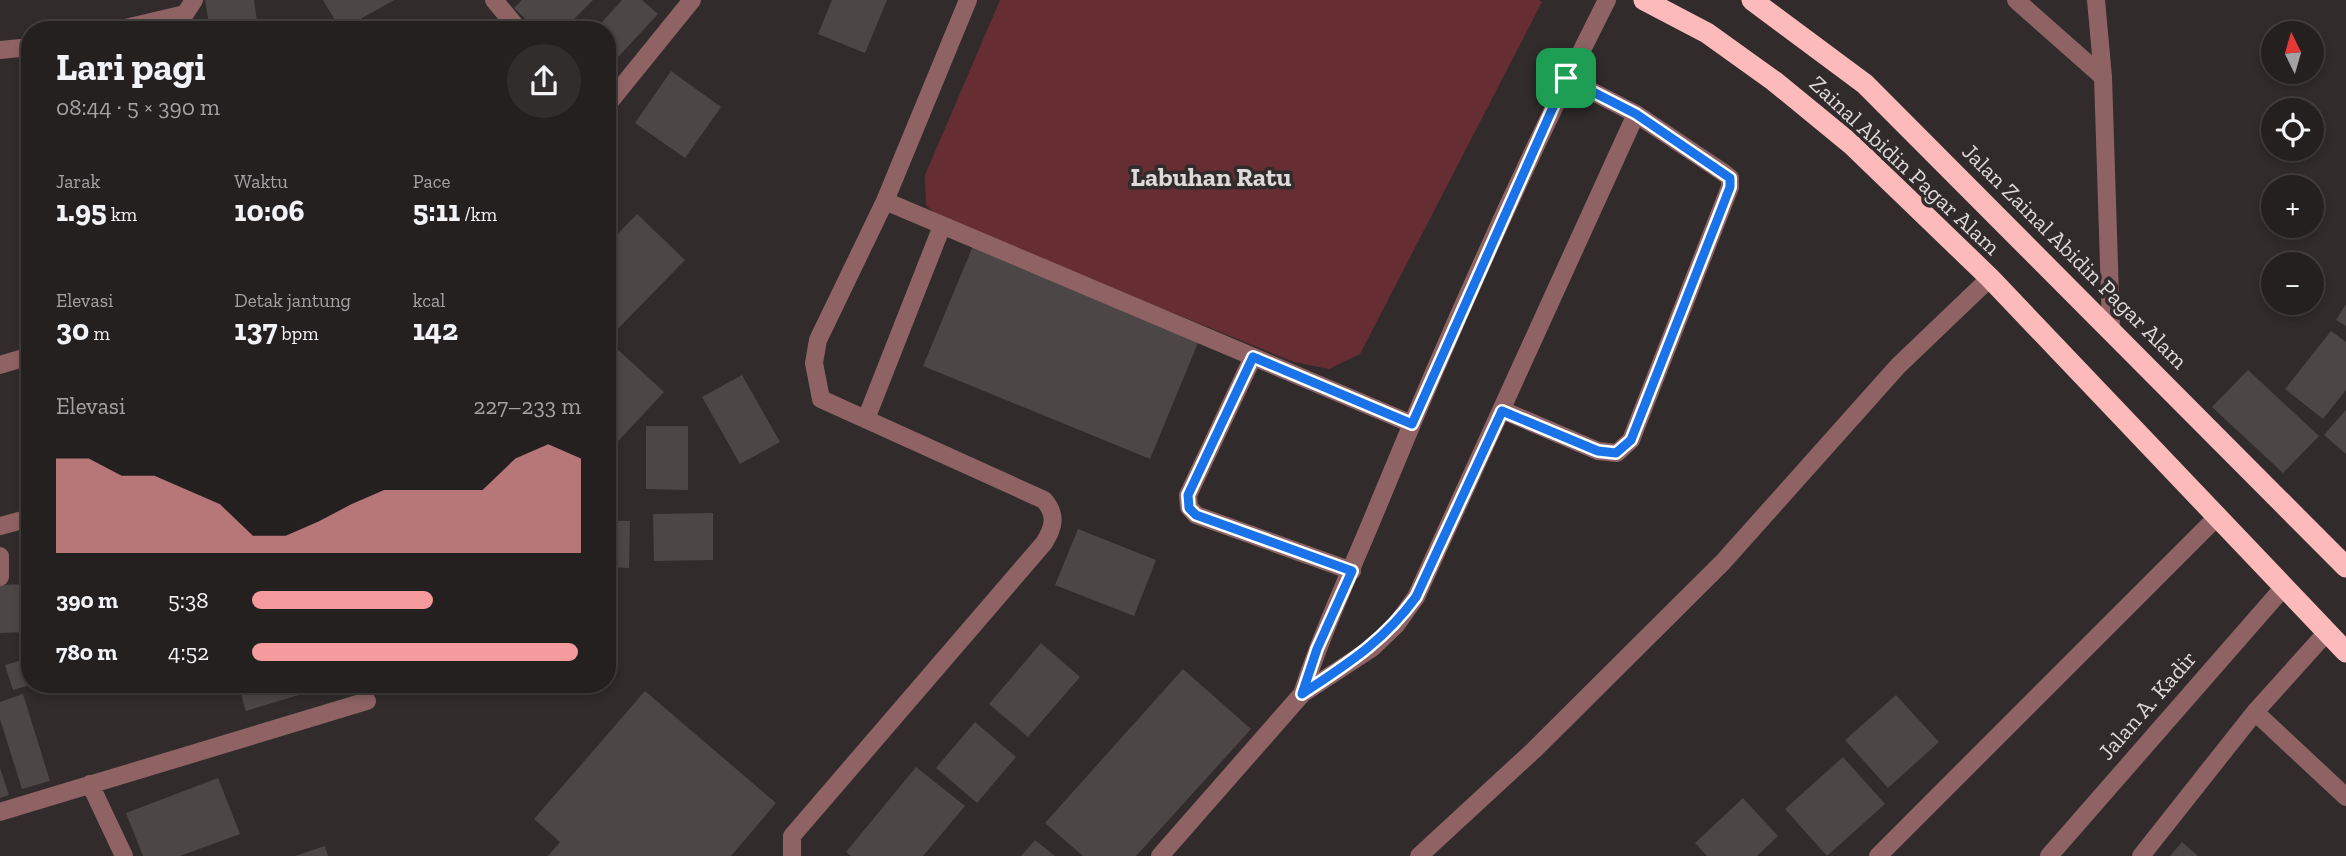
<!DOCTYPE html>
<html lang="id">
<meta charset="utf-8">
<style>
:root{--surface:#252020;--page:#312d2d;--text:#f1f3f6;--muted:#a3a3a5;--line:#423e3e;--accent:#f59b9e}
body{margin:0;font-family:"Zilla Slab",serif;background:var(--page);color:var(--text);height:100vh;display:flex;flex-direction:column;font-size:26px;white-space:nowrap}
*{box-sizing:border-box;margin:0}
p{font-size:23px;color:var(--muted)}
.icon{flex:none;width:38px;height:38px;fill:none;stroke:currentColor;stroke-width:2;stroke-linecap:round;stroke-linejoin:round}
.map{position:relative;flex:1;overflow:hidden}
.sheet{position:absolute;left:21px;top:21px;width:595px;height:672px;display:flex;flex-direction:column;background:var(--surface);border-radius:28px;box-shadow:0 4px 10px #0003,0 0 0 2px var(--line)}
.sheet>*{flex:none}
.needle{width:46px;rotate:355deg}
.buttons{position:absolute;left:2261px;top:21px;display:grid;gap:14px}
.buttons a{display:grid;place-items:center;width:63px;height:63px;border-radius:50%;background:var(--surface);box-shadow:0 4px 10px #0003,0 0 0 2px var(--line);font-size:35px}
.pin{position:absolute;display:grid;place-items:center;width:60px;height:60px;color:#fff;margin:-30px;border-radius:14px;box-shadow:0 4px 10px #0006}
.round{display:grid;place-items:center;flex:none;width:74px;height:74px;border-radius:37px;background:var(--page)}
.overview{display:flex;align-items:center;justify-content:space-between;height:119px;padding:0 35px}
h1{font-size:38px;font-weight:700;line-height:52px}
.figures{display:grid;grid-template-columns:repeat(3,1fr);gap:10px;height:119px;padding:7px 35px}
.figures div{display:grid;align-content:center}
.figures b{font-size:30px;font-weight:700}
.figures small{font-size:19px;font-weight:400}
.figures p{font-size:19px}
.chart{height:196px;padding:14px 35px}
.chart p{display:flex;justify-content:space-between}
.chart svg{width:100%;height:126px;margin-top:7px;fill:var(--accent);opacity:.7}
ul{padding:0 35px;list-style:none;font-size:23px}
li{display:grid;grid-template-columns:112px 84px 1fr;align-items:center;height:52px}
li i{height:18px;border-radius:9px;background:var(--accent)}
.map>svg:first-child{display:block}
.green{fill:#662e32}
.building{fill:#4d4646}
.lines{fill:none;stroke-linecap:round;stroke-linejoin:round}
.minor{stroke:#8f6364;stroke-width:18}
.highway{stroke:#fcbabb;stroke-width:21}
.route-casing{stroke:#fff;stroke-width:14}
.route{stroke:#1a73e8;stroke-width:9}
.labels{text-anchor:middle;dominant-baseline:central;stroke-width:7;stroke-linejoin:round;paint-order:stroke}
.street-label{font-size:23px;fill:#dedada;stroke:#312b2b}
.quarter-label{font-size:26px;font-weight:bold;fill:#dedada;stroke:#312b2b}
</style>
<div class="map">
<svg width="2346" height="856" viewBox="0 0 2346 856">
<rect width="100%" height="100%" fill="#312b2b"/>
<path class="green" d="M 1000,0 L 1539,0 L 1542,2 L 1360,354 L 1329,369 L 1294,362 L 941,219 L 926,205 L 925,175 Z"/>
<path class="building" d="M 205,0 L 254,0 L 258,29 L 210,30 Z
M 323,0 L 394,0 L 341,30 Z
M 522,0 L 593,0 L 563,30 L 537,30 L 514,8 Z
M 622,0 L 642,0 L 658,14 L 607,69 L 607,30 L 595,30 Z
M 832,0 L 887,0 L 865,53 L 818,34 Z
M 671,71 L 721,107 L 685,158 L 635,123 Z
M 637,214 L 685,260 L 607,340 L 607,245 Z
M 973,246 L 1200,338 L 1150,459 L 923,366 Z
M 2346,304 L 2346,326 L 2336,320 Z
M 2331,331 L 2346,342 L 2346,390 L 2323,419 L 2285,389 Z
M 615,347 L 664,392 L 607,453 L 607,355 Z
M 2248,370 L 2319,436 L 2283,473 L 2212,407 Z
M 742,375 L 780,442 L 740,464 L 702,397 Z
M 2346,410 L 2346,454 L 2324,435 Z
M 646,426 L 688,426 L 688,490 L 646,489 Z
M 713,513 L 713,560 L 654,561 L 653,514 Z
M 607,521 L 630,521 L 629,568 L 607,567 Z
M 1078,529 L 1156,560 L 1134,616 L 1055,585 Z
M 30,584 L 30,632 L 0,633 L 0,585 Z
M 1041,643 L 1080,677 L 1028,737 L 989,704 Z
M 30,658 L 30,685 L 13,690 L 5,665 Z
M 1183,669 L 1251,729 L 1136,856 L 1083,856 L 1045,823 Z
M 238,684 L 332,684 L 332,685 L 246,711 Z
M 645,691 L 776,803 L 731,856 L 548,856 L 560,842 L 534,819 Z
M 23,694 L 50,781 L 22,789 L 0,719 L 0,702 Z
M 1896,695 L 1939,742 L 1888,788 L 1845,740 Z
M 975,722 L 1016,757 L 977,803 L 936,768 Z
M 1843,757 L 1885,804 L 1827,856 L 1785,809 Z
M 916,767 L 965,806 L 923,856 L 851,856 L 846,852 Z
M 0,768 L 9,795 L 0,798 Z
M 218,778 L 240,834 L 180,856 L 143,856 L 126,813 Z
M 1743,798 L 1778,836 L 1757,856 L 1707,856 L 1695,843 Z
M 1035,840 L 1055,856 L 1021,856 Z
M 2182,842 L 2198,856 L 2170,856 Z
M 325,846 L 328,856 L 295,856 Z"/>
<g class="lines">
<path class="minor" d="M 494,0 L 519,30
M 968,0 L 885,201 L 1412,424
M 2016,0 L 2103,77
M 2096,0 L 2103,77 L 2111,327
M 117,30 L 185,14 L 194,0
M 0,50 L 30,47
M 607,105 L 692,0
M 1253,357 L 1188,495 L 1189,507 L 1196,515 L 1352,571
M 0,365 L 30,356
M 1502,410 L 1598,451 L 1617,453 L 1631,440 L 1730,187 L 1730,178 L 1724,173 L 1636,114 L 1566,78
M 866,419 L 942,226
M 0,526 L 30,518
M 0,556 L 0,577
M 1302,694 C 1323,629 1353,567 1379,503 C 1449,333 1524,164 1607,0
M 2255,712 L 2346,797
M 90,784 L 124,856
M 0,812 L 367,701
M 792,856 L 792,836 L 1044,543 C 1054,527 1057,515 1044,500 L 821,399 L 814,363 L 818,340 L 885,201
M 1160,856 L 1302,694 L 1372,648 L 1396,625 L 1416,597 L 1636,114
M 1419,856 L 1534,750 L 1723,562 L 1898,366 L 1990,278
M 1878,856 L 2217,517
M 2049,856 L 2284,587
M 2141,856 L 2255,712 L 2327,632"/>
<path class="highway" d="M 1644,0 L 1707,33 L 1774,81 L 1851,144 L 1990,278 L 2346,652
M 1752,0 L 1865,84 L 2346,567"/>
</g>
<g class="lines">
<g class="route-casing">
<path id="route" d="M 1566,78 L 1636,114 L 1730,178 L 1730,187 L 1718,218 L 1631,440 L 1616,453 L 1598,451 L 1502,411 L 1416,597 C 1383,642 1347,664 1302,694 L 1317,649 L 1352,571 L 1196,515 L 1189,508 L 1188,495 L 1253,357 L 1412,424 Z"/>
</g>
<use href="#route" class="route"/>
</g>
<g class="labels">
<g class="street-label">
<text transform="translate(1905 165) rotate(43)">Zainal Abidin Pagar Alam</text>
<text transform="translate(2075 256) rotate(45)">Jalan Zainal Abidin Pagar Alam</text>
<text transform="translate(2147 705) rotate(-49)">Jalan A. Kadir</text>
</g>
<g class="quarter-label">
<text x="1211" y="177">Labuhan Ratu</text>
</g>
</g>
</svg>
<div class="buttons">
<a><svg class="needle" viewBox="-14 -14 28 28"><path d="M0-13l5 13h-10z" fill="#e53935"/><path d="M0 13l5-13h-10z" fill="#a3a3a5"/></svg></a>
<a><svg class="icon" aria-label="locate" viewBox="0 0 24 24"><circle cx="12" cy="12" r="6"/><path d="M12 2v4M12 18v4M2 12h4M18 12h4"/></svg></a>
<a>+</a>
<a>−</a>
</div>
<div class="pin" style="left:1566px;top:78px;background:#1e9e55"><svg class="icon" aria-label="arrive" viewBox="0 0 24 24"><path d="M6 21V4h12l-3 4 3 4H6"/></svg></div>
<section class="sheet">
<div class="overview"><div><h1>Lari pagi</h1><p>08:44 · 5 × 390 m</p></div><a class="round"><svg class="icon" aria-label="share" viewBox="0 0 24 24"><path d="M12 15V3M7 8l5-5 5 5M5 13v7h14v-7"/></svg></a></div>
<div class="figures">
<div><p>Jarak</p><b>1.95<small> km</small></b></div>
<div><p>Waktu</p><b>10:06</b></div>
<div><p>Pace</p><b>5:11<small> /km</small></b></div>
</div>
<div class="figures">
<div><p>Elevasi</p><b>30<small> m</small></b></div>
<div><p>Detak jantung</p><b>137<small> bpm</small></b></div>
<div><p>kcal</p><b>142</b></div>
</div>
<div class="chart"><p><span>Elevasi</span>227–233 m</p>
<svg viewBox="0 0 160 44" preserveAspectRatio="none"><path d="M0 44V11L10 11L20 17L30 17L40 22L50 27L60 38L70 38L80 33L90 27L100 22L110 22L120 22L130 22L140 11L150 6L160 11V44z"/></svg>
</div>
<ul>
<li><b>390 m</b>5:38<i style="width:55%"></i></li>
<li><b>780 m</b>4:52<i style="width:99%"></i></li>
</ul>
</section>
</div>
